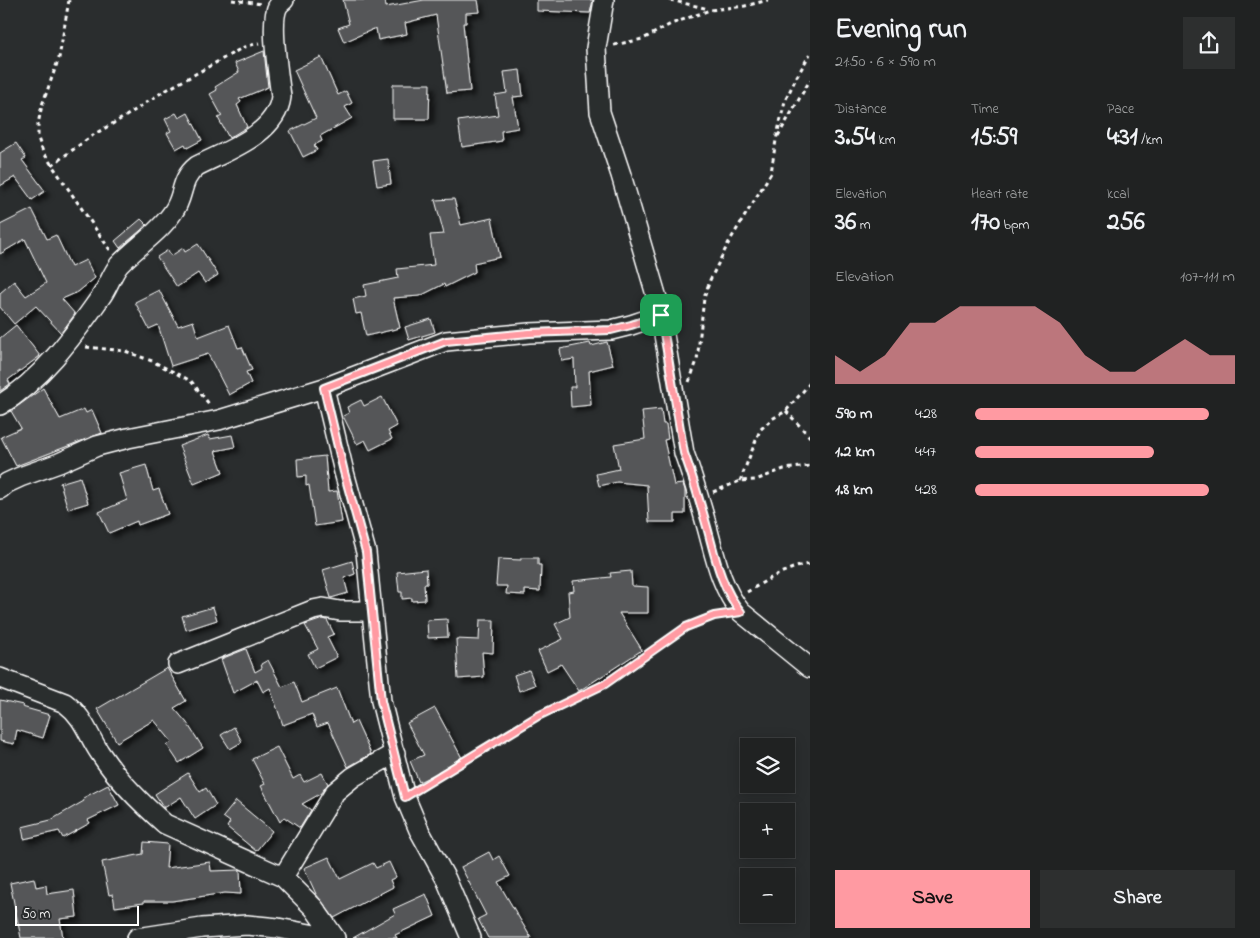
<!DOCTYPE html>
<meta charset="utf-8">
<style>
:root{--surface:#202222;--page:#2d2f2f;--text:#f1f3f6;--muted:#a2a4a5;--line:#3d3f40;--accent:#ff9aa2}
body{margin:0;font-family:"Indie Flower",sans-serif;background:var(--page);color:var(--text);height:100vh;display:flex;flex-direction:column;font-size:19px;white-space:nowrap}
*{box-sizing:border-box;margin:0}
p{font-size:16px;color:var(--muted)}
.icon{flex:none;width:28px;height:28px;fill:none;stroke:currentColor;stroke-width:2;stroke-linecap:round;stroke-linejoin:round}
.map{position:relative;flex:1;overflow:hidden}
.side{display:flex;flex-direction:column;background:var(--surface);width:450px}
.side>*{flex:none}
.fabs{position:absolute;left:740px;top:738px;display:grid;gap:10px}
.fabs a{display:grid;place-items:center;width:55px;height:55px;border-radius:0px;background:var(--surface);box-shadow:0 2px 12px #0003,0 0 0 1px var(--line);font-size:25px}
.scale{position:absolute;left:15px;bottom:12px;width:124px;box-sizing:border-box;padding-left:5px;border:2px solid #fff;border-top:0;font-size:14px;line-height:18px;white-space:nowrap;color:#fff;-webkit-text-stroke:4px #2a2d2e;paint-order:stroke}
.pin{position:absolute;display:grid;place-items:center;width:42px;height:42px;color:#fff;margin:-21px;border-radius:10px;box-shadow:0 2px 8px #0006}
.round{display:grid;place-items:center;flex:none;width:52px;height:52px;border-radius:0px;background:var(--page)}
.head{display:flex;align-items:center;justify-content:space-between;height:85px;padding:0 25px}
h1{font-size:28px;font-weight:800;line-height:38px}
.figures{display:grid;grid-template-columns:repeat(3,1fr);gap:8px;height:85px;padding:5px 25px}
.figures div{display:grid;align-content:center}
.figures b{font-size:25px;font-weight:800}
.figures small{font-size:14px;font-weight:400}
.figures p{font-size:14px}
.chart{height:140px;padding:10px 25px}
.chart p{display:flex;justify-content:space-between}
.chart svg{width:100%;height:90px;margin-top:5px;fill:var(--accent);opacity:.7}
.button{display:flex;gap:10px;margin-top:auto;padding:10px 25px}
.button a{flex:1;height:58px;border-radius:0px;background:var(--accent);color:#111;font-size:20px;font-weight:800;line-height:58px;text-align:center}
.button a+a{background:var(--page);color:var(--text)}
ul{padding:0 25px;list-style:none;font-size:16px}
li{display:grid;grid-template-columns:80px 60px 1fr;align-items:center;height:38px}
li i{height:12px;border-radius:6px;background:var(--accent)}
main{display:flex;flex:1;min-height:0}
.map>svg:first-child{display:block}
.building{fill:#555758;stroke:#fff;filter:url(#shadow)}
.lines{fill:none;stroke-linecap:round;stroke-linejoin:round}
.minor-casing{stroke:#fff;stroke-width:22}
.path{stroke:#fff;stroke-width:3;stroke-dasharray:4 4;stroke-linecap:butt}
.minor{stroke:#2a2d2e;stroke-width:19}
.route-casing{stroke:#fff;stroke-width:10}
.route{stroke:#ff9aa2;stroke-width:6}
</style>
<main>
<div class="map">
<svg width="810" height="938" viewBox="0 0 810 938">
<defs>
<filter id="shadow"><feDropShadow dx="4.5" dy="4.5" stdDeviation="2.5" flood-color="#0009"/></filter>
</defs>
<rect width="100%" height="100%" fill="#2a2d2e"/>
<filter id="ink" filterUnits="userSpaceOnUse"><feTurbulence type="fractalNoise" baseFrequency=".02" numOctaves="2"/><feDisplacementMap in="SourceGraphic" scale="10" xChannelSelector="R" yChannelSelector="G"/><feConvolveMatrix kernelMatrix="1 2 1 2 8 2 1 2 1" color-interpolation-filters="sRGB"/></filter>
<g filter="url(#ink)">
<path class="building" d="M 343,0 L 385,0 L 386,7 L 424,0 L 478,0 L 480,12 L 466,13 L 466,23 L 463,23 L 470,91 L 447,93 L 436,15 L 405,23 L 407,34 L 378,40 L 376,28 L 344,42 L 338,28 L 349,24 Z
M 537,0 L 593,0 L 590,13 L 537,11 Z
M 264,51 L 268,87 L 239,99 L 241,102 L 237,105 L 247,127 L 229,138 L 218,118 L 222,116 L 210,94 L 217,90 L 215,87 L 239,72 L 235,63 Z
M 321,57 L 338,95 L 346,91 L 352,103 L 345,107 L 352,118 L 320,136 L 322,141 L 314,145 L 317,150 L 303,157 L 290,131 L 316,118 L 294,70 Z
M 520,70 L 523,96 L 513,97 L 518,128 L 501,131 L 502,141 L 462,147 L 458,121 L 498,115 L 495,95 L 507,93 L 504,72 Z
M 393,84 L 430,84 L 429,119 L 393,119 Z
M 176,113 L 179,118 L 188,113 L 202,140 L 187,148 L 185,144 L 176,149 L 167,133 L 171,131 L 165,119 Z
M 16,143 L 26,158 L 22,160 L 45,191 L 32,200 L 15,177 L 0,186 L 0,153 Z
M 388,159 L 391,184 L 377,186 L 373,161 Z
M 454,199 L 461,225 L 492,218 L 500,257 L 474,263 L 475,272 L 445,287 L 444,284 L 420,296 L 393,298 L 400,328 L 366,336 L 361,313 L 356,314 L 353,299 L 366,296 L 364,285 L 398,278 L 397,269 L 434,265 L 430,235 L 444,234 L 435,200 Z
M 32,209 L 47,239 L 56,235 L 71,267 L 86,260 L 95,278 L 78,292 L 62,299 L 75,314 L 61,333 L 36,306 L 14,324 L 0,307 L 0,293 L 14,281 L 26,296 L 46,283 L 25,239 L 0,254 L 0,225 Z
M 141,219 L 147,225 L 120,248 L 115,241 Z
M 198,244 L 218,275 L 205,283 L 198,273 L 177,287 L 157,257 L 168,250 L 171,256 L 183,248 L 185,252 Z
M 159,290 L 178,326 L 193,321 L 198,337 L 229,325 L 238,348 L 242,347 L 252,370 L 246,372 L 251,383 L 229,395 L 208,354 L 171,366 L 158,325 L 149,329 L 135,302 Z
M 431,319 L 435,332 L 409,340 L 405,327 Z
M 16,325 L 40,356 L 8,380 L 10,384 L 0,391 L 0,338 Z
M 607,342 L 613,365 L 589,371 L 591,405 L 571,407 L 570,387 L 575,387 L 574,359 L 562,361 L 560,349 L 590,343 L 591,346 Z
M 43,388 L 60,419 L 84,409 L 86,413 L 92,410 L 102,433 L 16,466 L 1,437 L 21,428 L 11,411 Z
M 382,397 L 397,426 L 388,431 L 392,439 L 370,450 L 365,440 L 357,444 L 343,416 L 349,413 L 347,407 L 361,400 L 364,406 Z
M 661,409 L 663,424 L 666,424 L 668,439 L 664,440 L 674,485 L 683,484 L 685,490 L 685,514 L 675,514 L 675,522 L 649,522 L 647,485 L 617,482 L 599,486 L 596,474 L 619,469 L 614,444 L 645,439 L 642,411 Z
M 208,435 L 210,439 L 232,435 L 235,447 L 215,451 L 223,472 L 194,484 L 179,446 Z
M 325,456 L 328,492 L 337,491 L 342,522 L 315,526 L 309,485 L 306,486 L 306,476 L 298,477 L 297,459 Z
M 146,465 L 153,491 L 159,489 L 168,514 L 138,525 L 137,521 L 109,533 L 99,512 L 127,500 L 119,473 Z
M 80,477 L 88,503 L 68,509 L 60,483 Z
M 521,558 L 538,558 L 538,565 L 541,565 L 540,591 L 525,590 L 525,595 L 506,594 L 507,586 L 496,586 L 498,559 L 521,560 Z
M 352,561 L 355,574 L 344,578 L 348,593 L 331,598 L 323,570 Z
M 426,569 L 427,584 L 424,584 L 425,600 L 412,601 L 412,598 L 402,599 L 402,592 L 399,592 L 397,572 Z
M 631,571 L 632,586 L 648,587 L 648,613 L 619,613 L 642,650 L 579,691 L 561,664 L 547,671 L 538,651 L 563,639 L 555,624 L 570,617 L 568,592 L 574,591 L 573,581 L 611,577 L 610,573 Z
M 213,607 L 217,620 L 186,630 L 182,616 Z
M 323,619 L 327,620 L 334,634 L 327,637 L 337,657 L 315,668 L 308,654 L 318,649 L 305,625 Z
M 447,619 L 448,637 L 428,638 L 427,620 Z
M 480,620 L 494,620 L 493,653 L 482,652 L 484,677 L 458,679 L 456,639 L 479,640 Z
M 246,649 L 255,672 L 262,668 L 261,664 L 268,660 L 282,687 L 294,682 L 302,702 L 337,688 L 351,724 L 356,721 L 371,754 L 348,767 L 328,723 L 317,727 L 312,714 L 283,725 L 270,688 L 263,692 L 257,680 L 233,693 L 221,659 Z
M 167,668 L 186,701 L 174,708 L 187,723 L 203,748 L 179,763 L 167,745 L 172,742 L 154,720 L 117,742 L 97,709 Z
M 529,670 L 535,685 L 519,691 L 514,675 Z
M 0,700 L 23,705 L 22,707 L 50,715 L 43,738 L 17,730 L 14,744 L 0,741 Z
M 435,708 L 462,758 L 438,772 L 438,773 L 419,782 L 410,761 L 424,755 L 407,723 Z
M 234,727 L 242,742 L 230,749 L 221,735 Z
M 277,747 L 293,779 L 300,775 L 304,782 L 322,773 L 328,784 L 320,794 L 302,804 L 311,810 L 300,828 L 284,817 L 280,822 L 261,786 L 265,784 L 252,759 Z
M 188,773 L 200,792 L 206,788 L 216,805 L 195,819 L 181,797 L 164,808 L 155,794 Z
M 108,785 L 119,805 L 88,820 L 90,823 L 63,838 L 59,831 L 24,839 L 22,827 L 51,820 L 84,801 L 83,798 Z
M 236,801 L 272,831 L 256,851 L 227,827 L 230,822 L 223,817 Z
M 144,842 L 168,844 L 166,868 L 210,862 L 211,871 L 240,870 L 241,894 L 225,893 L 172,901 L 144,901 L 144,903 L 115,907 L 113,894 L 109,895 L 102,862 L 143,854 Z
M 489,852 L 493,860 L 499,856 L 510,876 L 498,882 L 531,938 L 488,938 L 478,919 L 486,915 L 461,867 Z
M 329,857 L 340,879 L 373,863 L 376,868 L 389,862 L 396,877 L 390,880 L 393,887 L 334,918 L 316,894 L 304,868 Z
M 34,878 L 36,887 L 46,885 L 47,894 L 74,890 L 77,917 L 60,919 L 63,938 L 21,938 L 10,883 Z
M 426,894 L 435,916 L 395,935 L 397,938 L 353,938 L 395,914 L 393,909 Z"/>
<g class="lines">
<g class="minor-casing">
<path id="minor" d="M 604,0 L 596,48 L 600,112 L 621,175 L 659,305 L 684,453 C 693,477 700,502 707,527 C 715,556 721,588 741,612 L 810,668
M 324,388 L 344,472 L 366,552 L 381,701 L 405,797 L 419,830 L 446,879 L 471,938
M 0,405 C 41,380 72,338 100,298 C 108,288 111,275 119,265 C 136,247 159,233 173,212 C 185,196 179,180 197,166 C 226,151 276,135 281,97 C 279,78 269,22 278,6 C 279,4 282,2 284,0
M 0,489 L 7,483 L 20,477 L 59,463 L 97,446 L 128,438 L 219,420 L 324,388 L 446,341 L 529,333 L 611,330 L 631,325 L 661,315
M 178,664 L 313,610 L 323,608 L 340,611 L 371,611
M 0,678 L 65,703 C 85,718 87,734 100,753 C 117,779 141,803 165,824 L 283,877 L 314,908 L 335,938
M 283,877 L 335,792 L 353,777 L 395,753
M 137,938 L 202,928 L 247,925 L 278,928 L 331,938"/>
</g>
<path class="path" d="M 69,0 L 59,58 L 42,105 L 38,124 L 38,138 L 43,152 L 110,250
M 232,0 L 262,4
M 670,0 L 709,9
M 614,45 L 643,39 L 671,24 L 710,10 L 745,6 L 768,0
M 778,136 L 810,80
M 52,165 L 93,135 L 126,116 L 161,93 L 244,47 L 259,43
M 86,347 L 125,351 L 152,361 L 191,381 L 209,404
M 689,382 L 697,361 L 704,298 L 710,280 L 729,242 L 771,173 L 776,140 L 785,101 L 796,78 L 810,54
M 786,411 L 810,437
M 740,481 L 760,430 L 772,419 L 786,411 L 810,383
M 713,492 L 740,481 L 756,480 L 784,469 L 810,466
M 747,592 C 767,580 787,567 810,564
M 421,788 L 538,717 L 605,684 L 686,627 L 714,616 L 722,615"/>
<use href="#minor" class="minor"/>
</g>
</g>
<g class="lines" filter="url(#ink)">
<g class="route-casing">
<path id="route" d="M 661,315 L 684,453 C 693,477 700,502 707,527 C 715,556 721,588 741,612 L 714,616 L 686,627 L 605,684 L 538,716 L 405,797 L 381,701 L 366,552 L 344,472 L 324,388 L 446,341 L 529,333 L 611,330 L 631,325 Z"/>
</g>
<use href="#route" class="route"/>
</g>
</svg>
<div class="fabs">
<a><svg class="icon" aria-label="layers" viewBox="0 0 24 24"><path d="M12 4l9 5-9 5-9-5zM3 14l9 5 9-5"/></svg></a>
<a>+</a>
<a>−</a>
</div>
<div class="scale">50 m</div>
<div class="pin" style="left:661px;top:315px;background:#1e9e55"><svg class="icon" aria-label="arrive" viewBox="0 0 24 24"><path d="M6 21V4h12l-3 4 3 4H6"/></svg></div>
</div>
<section class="side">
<div class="head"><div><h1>Evening run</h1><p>21:50 · 6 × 590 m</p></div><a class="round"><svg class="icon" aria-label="share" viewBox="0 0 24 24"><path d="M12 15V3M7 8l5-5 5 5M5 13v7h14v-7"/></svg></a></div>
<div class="figures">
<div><p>Distance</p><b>3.54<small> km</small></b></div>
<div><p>Time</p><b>15:59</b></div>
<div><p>Pace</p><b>4:31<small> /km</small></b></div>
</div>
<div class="figures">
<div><p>Elevation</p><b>36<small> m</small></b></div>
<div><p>Heart rate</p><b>170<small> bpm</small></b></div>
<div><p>kcal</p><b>256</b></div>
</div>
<div class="chart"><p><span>Elevation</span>107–111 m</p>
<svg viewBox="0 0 160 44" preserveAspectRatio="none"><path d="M0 44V30L10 38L20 30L30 14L40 14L50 6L60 6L70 6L80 6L90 14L100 30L110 38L120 38L130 30L140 22L150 30L160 30V44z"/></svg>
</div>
<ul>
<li><b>590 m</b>4:28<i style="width:90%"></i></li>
<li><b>1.2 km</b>4:47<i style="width:69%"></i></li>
<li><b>1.8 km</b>4:28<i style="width:90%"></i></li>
</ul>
<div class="button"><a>Save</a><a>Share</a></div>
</section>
</main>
